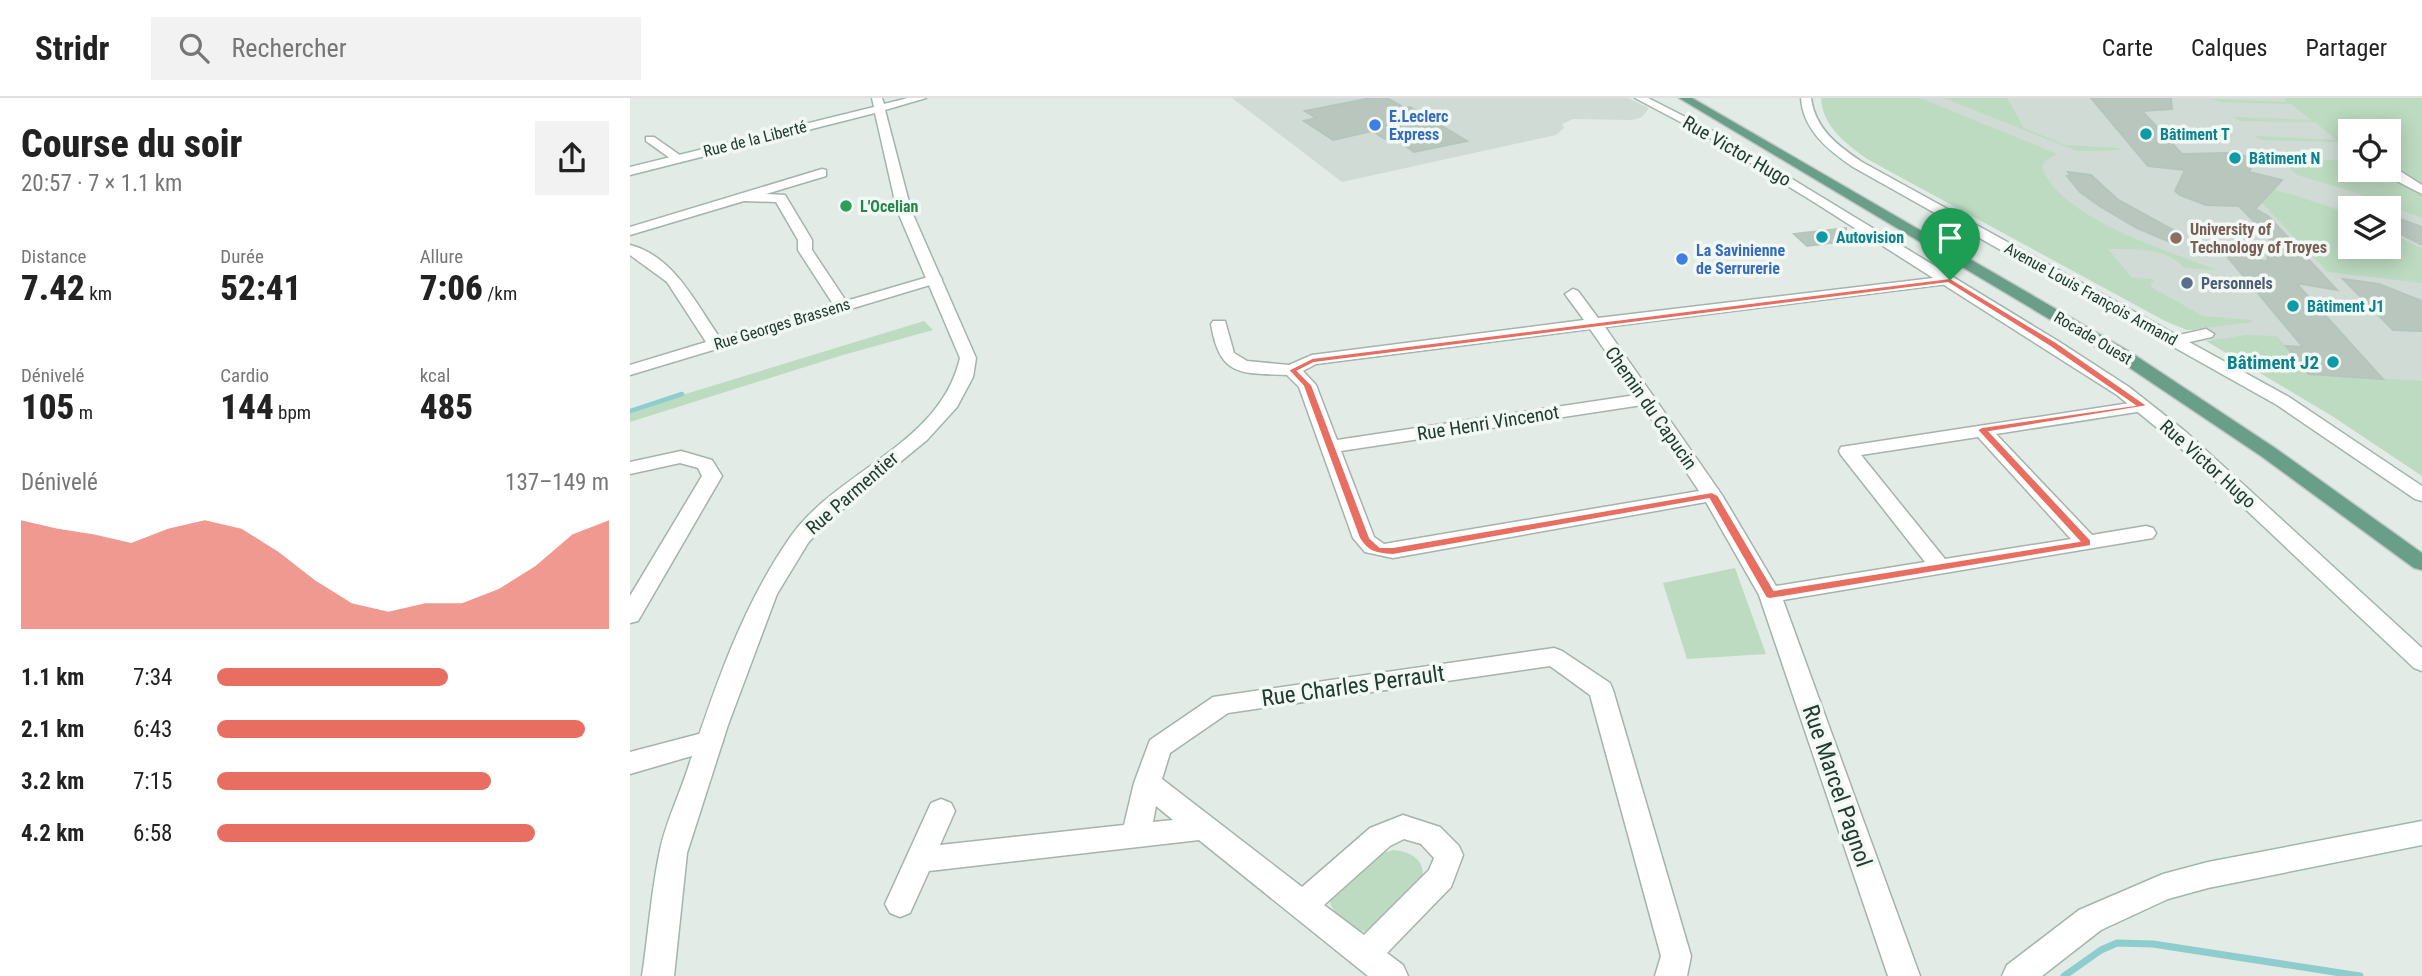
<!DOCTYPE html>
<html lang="fr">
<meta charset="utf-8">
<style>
:root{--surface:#fff;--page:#f2f2f2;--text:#222;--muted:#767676;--line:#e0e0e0;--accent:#e96e62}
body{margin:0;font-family:"Roboto Condensed",sans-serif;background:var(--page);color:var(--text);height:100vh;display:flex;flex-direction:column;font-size:26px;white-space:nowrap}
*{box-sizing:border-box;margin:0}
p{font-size:23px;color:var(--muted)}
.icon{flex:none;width:38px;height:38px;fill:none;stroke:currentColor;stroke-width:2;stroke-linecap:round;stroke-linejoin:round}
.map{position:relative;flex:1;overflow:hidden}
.sheet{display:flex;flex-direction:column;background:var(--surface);width:630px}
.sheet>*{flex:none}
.tools{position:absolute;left:1708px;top:21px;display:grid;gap:14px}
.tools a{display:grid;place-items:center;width:63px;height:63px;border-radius:0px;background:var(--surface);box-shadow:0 4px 18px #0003;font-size:35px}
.pin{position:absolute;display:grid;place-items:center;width:60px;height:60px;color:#fff;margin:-72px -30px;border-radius:50% 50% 50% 0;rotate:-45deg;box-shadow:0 0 7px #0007}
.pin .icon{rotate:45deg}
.round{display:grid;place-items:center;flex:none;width:74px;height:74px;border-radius:0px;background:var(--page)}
.head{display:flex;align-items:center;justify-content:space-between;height:119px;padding:0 21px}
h1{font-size:38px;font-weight:800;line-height:52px}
.stats{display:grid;grid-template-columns:repeat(3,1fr);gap:10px;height:119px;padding:7px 21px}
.stats div{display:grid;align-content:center}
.stats b{font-size:35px;font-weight:800}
.stats small{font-size:19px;font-weight:400}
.stats p{font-size:19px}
.chart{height:196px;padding:14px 21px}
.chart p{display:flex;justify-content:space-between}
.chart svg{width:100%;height:126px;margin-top:7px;fill:var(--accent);opacity:.7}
ul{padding:0 21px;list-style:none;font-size:23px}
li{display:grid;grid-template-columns:112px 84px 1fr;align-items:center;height:52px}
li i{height:18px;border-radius:9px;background:var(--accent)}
header{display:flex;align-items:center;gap:42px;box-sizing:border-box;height:98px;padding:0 35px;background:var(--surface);border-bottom:2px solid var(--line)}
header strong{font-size:33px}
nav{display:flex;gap:38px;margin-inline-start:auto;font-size:24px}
.search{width:490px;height:63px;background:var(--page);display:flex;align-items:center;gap:18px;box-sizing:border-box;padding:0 24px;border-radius:0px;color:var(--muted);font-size:26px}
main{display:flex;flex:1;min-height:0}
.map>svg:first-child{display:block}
.built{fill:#d0dbd5;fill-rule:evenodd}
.green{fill:#bcdbc0}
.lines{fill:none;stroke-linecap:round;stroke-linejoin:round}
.stream-far1{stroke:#8dcdcd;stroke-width:4.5}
.stream{stroke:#8dcdcd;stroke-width:7}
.building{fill:#b8c6be;stroke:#b5c5bc;stroke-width:2}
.street-casing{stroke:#a5b3ac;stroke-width:3}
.secondary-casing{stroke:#a1b6ac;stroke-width:3}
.primary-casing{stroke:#c1c8c5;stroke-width:3}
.street{fill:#fff;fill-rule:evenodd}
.secondary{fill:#fff;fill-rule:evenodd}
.primary{fill:#699e88;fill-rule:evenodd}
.route{fill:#e96e62;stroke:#fff;stroke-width:2;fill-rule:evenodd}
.shop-dot{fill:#3f7fe0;stroke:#f2f8f4;stroke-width:2.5}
.culture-dot{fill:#0f9aa8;stroke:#f2f8f4;stroke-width:2.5}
.leisure-dot{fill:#2e9e5b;stroke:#f2f8f4;stroke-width:2.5}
.education-dot{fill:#8d6e63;stroke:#f2f8f4;stroke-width:2.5}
.service-dot{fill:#5c6f8a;stroke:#f2f8f4;stroke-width:2.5}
.labels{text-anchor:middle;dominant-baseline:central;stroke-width:7;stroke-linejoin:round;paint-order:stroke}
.far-shop-label{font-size:16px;font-weight:bold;fill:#366cbe;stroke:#f2f8f4;text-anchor:start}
.far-culture-label{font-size:16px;font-weight:bold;fill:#0d838f;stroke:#f2f8f4;text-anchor:start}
.far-street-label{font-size:16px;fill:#233b31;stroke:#f2f8f4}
.far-leisure-label{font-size:16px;font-weight:bold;fill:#27864d;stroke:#f2f8f4;text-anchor:start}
.far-education-label{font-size:16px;font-weight:bold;fill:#785e54;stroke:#f2f8f4;text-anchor:start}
.far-service-label{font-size:16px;font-weight:bold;fill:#4e5e75;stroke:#f2f8f4;text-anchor:start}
.street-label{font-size:19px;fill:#233b31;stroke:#f2f8f4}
.culture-label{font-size:19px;font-weight:bold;fill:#0d838f;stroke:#f2f8f4;text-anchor:end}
.near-street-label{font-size:23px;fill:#233b31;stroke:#f2f8f4}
</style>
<header>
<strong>Stridr</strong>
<div class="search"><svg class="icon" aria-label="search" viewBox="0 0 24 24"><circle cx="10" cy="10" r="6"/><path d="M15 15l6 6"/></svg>Rechercher</div>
<nav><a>Carte</a><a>Calques</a><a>Partager</a></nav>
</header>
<main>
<section class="sheet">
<div class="head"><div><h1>Course du soir</h1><p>20:57 · 7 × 1.1 km</p></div><a class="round"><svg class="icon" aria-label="share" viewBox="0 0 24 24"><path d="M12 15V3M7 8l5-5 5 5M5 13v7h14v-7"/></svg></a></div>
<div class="stats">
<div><p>Distance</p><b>7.42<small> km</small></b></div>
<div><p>Durée</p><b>52:41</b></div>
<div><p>Allure</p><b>7:06<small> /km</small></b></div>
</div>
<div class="stats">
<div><p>Dénivelé</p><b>105<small> m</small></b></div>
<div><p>Cardio</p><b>144<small> bpm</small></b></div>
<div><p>kcal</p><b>485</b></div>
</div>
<div class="chart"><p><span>Dénivelé</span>137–149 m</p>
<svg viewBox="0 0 160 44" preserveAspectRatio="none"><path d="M0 44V6L10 9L20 11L30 14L40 9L50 6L60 9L70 17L80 27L90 35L100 38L110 35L120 35L130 30L140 22L150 11L160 6V44z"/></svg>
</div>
<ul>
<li><b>1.1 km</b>7:34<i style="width:59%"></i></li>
<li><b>2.1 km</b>6:43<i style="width:94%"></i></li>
<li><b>3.2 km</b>7:15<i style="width:70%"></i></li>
<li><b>4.2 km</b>6:58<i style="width:81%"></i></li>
</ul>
</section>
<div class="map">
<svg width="1792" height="878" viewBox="0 0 1792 878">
<rect width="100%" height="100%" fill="#e2ebe6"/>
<path class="built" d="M 602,0 L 998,0 L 1019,10 L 1012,19 L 1002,22 L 943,21 L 932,26 L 934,30 L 926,37 L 712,84 Z
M 1197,0 L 1670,0 L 1720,33 L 1720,72 L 1759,72 L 1792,81 L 1792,372 L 1625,266 L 1247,63 ZM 1720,110 L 1759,110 L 1759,149 L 1720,149 Z"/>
<path class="green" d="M 1191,0 L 1290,0 L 1427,56 L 1415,63 L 1412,68 C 1427,120 1542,154 1586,172 L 1554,170 C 1536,148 1504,152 1478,151 L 1502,180 L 1522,181 L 1524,184 L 1521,184 L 1521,189 L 1573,218 L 1621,222 L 1623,224 L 1557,232 L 1535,223 L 1239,62 C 1217,47 1192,28 1191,0 Z
M 1314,0 L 1377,0 L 1394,30 L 1435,47 L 1488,50 L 1490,52 L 1447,53 Z
M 1654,0 L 1792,0 L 1792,120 L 1721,93 L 1667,77 L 1649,60 L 1720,63 L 1720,72 L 1759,72 L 1759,33 L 1720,33 L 1720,52 L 1709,44 L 1632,42 L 1624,38 L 1706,42 L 1685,24 L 1610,23 L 1603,19 L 1681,22 L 1661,6 L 1590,4 L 1583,1 L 1657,4 Z
M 1612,84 L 1664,97 L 1720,116 L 1720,149 L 1759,149 L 1759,134 L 1792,151 L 1792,185 L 1698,174 Z
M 294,223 L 303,232 L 213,257 L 0,324 L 0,313 Z
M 1616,237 L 1647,238 L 1679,276 L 1792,283 L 1792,378 L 1702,318 L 1576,243 Z
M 1105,470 L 1136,556 L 1057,561 L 1033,485 Z
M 763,752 C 781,753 797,763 792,783 L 737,834 C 722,832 705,819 700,804 L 704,796 L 753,755 Z"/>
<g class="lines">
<path class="stream-far1" d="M 0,313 L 52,296"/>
<path class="stream" d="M 1434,878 L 1471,852 L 1487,845 L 1523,846 L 1730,878"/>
</g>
<path class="building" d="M 741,0 L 757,0 L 775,10 L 780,9 L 837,43 L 784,54 L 762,39 L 755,41 L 742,33 L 703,42 L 674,23 L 686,20 L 675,13 Z
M 1461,0 L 1541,0 L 1542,11 L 1512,13 L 1552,56 L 1596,55 L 1615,58 L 1625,62 L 1619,74 L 1652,82 L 1625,111 L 1638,118 L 1707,192 L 1666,185 L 1753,281 L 1679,276 L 1656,248 L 1673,249 L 1590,150 L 1637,164 L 1640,140 L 1609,108 L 1576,107 L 1550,97 L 1545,93 L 1555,72 L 1518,68 Z
M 1438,74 L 1461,77 L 1487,101 L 1552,137 L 1547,147 L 1507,130 L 1471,109 L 1450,94 L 1437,78 L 1440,78 Z
M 1759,117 L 1792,129 L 1792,147 L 1759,130 Z
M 1216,130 L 1217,143 L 1177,148 L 1164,136 Z
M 1713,181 L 1749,186 L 1792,203 L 1792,233 L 1763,232 Z"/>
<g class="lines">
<g class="street-casing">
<path id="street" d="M 16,39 L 24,39 L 54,60 L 44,63 L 16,43 Z
M 1759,66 L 1792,87 L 1792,96 L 1761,80 L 1754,72 L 1759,72 Z
M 192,71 L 196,72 L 196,78 L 136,96 L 155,97 L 182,142 L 182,152 L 216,203 L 305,177 L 310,178 L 312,181 L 310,184 L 0,277 L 0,267 L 76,244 L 37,184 L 0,157 L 0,147 C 44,158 66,206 90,240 L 203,206 L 168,152 L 168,142 L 146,104 L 114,103 L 0,137 L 0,129 Z
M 1320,178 L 1327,182 L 1325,185 L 975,229 L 1092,397 L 1146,488 L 1295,464 L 1211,357 L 1209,353 L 1211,349 L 1513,303 L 1522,308 L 1513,313 L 1366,336 L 1462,437 L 1516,428 L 1523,430 L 1526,435 L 1523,440 L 1153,502 L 1290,878 L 1258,878 L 1129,497 L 1076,404 L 763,460 L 735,454 L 723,440 L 669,289 L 657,277 C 610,275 590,279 581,226 L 583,223 L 595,223 L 604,255 L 617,263 L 659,267 L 682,257 L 954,222 L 935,196 L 943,191 L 948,193 L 968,220 ZM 960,231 L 1006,297 L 707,342 L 686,287 L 673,273 L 686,266 ZM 1012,307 L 1069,393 L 754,446 L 744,439 L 711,353 ZM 1348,339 L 1441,441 L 1315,461 L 1231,357 Z
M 1576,231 L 1584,236 L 1582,239 L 1546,247 L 1538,242 L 1540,239 Z
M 51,353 L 82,362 L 92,378 L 8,523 L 0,525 L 0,498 L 72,378 L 68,370 L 50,365 L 0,376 L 0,364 Z
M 924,550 L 932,553 L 980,585 L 983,592 L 1061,858 L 1057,878 L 1025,878 L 1031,858 L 960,597 L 920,568 L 598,615 L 540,655 L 532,681 L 672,789 L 740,730 L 773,717 L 810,729 L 829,748 L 833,757 L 821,789 L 757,855 L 773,867 L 778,878 L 738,878 L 569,742 L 299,773 L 280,815 L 270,819 L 260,815 L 255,806 L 301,705 L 311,701 L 321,705 L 325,713 L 310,747 L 494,727 L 504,685 L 520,642 L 583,599 ZM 526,708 L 543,722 L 523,724 ZM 774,741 L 791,746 L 804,760 L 799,772 L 734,837 L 694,807 L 760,748 Z
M 80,633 L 89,636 L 93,643 L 89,650 L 0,676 L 0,654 Z"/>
</g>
<g class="secondary-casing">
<path id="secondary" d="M 242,0 L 252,0 L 254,6 L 278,0 L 296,0 L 255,12 L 281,112 L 346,260 L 343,279 L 327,309 L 297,342 L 196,425 L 178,445 L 147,496 L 98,627 L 57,755 L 44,878 L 12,878 C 18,838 21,796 29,757 C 34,729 47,702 56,676 C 83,595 111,509 161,438 C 208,372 310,347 330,260 L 267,112 L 245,15 L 0,77 L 0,69 L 244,9 Z
M 1005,0 L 1018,0 L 1085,34 L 1428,243 L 1499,289 L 1556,334 L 1792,550 L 1792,573 L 1784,570 L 1542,342 L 1487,297 L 1187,106 L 1077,38 Z
M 1171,0 L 1181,0 C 1185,31 1208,48 1232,64 L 1659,299 L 1792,388 L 1792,403 L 1785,401 L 1647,307 L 1223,69 C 1198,52 1173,32 1171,0 Z
M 1792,723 L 1792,747 L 1578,790 L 1538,801 L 1471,832 L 1412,878 L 1372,878 L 1377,867 L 1449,812 L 1533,776 L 1578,764 Z"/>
</g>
<g class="primary-casing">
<path id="primary" d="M 1049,0 L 1062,0 L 1500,254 L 1645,350 L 1792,455 L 1792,472 L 1784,470 L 1631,358 L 1488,262 Z"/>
</g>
<use href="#street" class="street"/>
<use href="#secondary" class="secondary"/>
<use href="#primary" class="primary"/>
</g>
<path class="route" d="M 1320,180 L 1426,244 L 1518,308 L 1360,334 L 1461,442 L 1461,448 L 1140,501 L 1136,500 L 1079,401 L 763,457 C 746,456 738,455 729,440 L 673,288 L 658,272 L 682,260 ZM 1318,185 L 1419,248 L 1504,307 L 1352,329 L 1347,332 L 1449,443 L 1144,492 L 1088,397 L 1082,394 L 763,449 L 750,449 L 740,440 L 682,287 L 668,273 L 684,265 Z"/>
<g class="shop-dot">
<circle cx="745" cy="27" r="7"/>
<circle cx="1052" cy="161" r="7"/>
</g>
<g class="culture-dot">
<circle cx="1516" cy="36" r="7"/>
<circle cx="1605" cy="60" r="7"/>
<circle cx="1192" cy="139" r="7"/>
<circle cx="1663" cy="208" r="7"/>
<circle cx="1703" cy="264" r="7"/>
</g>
<circle class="leisure-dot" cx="216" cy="108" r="7"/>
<circle class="education-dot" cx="1546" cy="140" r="7"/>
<circle class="service-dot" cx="1557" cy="185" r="7"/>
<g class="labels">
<g class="far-shop-label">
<text x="759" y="18">E.Leclerc<tspan x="759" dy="18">Express</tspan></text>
<text x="1066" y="152">La Savinienne<tspan x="1066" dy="18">de Serrurerie</tspan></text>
</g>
<g class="far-culture-label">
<text x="1530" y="36">Bâtiment T</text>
<text x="1619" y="60">Bâtiment N</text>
<text x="1206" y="139">Autovision</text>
<text x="1677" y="208">Bâtiment J1</text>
</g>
<g class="far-street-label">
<text transform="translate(125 41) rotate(-14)">Rue de la Liberté</text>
<text transform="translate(1461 196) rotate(29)">Avenue Louis François Armand</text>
<text transform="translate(152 226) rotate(-17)">Rue Georges Brassens</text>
<text transform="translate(1463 240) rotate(31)">Rocade Ouest</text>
</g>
<g class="far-leisure-label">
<text x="230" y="108">L'Ocelian</text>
</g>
<g class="far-education-label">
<text x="1560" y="131">University of<tspan x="1560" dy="18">Technology of Troyes</tspan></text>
</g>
<g class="far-service-label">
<text x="1571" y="185">Personnels</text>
</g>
<g class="street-label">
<text transform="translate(1107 53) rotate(30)">Rue Victor Hugo</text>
<text transform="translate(1021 310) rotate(55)">Chemin du Capucin</text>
<text transform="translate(858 325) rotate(-9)">Rue Henri Vincenot</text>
<text transform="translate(1578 366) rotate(42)">Rue Victor Hugo</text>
<text transform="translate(222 395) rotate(-41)">Rue Parmentier</text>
</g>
<g class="culture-label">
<text x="1689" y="264">Bâtiment J2</text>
</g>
<g class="near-street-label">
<text transform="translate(723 588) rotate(-8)">Rue Charles Perrault</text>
<text transform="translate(1207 688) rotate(71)">Rue Marcel Pagnol</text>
</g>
</g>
</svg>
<div class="tools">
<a><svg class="icon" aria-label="locate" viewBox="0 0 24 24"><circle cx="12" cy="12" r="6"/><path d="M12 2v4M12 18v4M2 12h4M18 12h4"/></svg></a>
<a><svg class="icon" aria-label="layers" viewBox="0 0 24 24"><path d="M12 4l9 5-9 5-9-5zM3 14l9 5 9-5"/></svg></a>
</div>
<div class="pin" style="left:1320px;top:182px;background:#1e9e55"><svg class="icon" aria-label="arrive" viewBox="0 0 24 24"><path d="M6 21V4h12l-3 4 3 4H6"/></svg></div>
</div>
</main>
